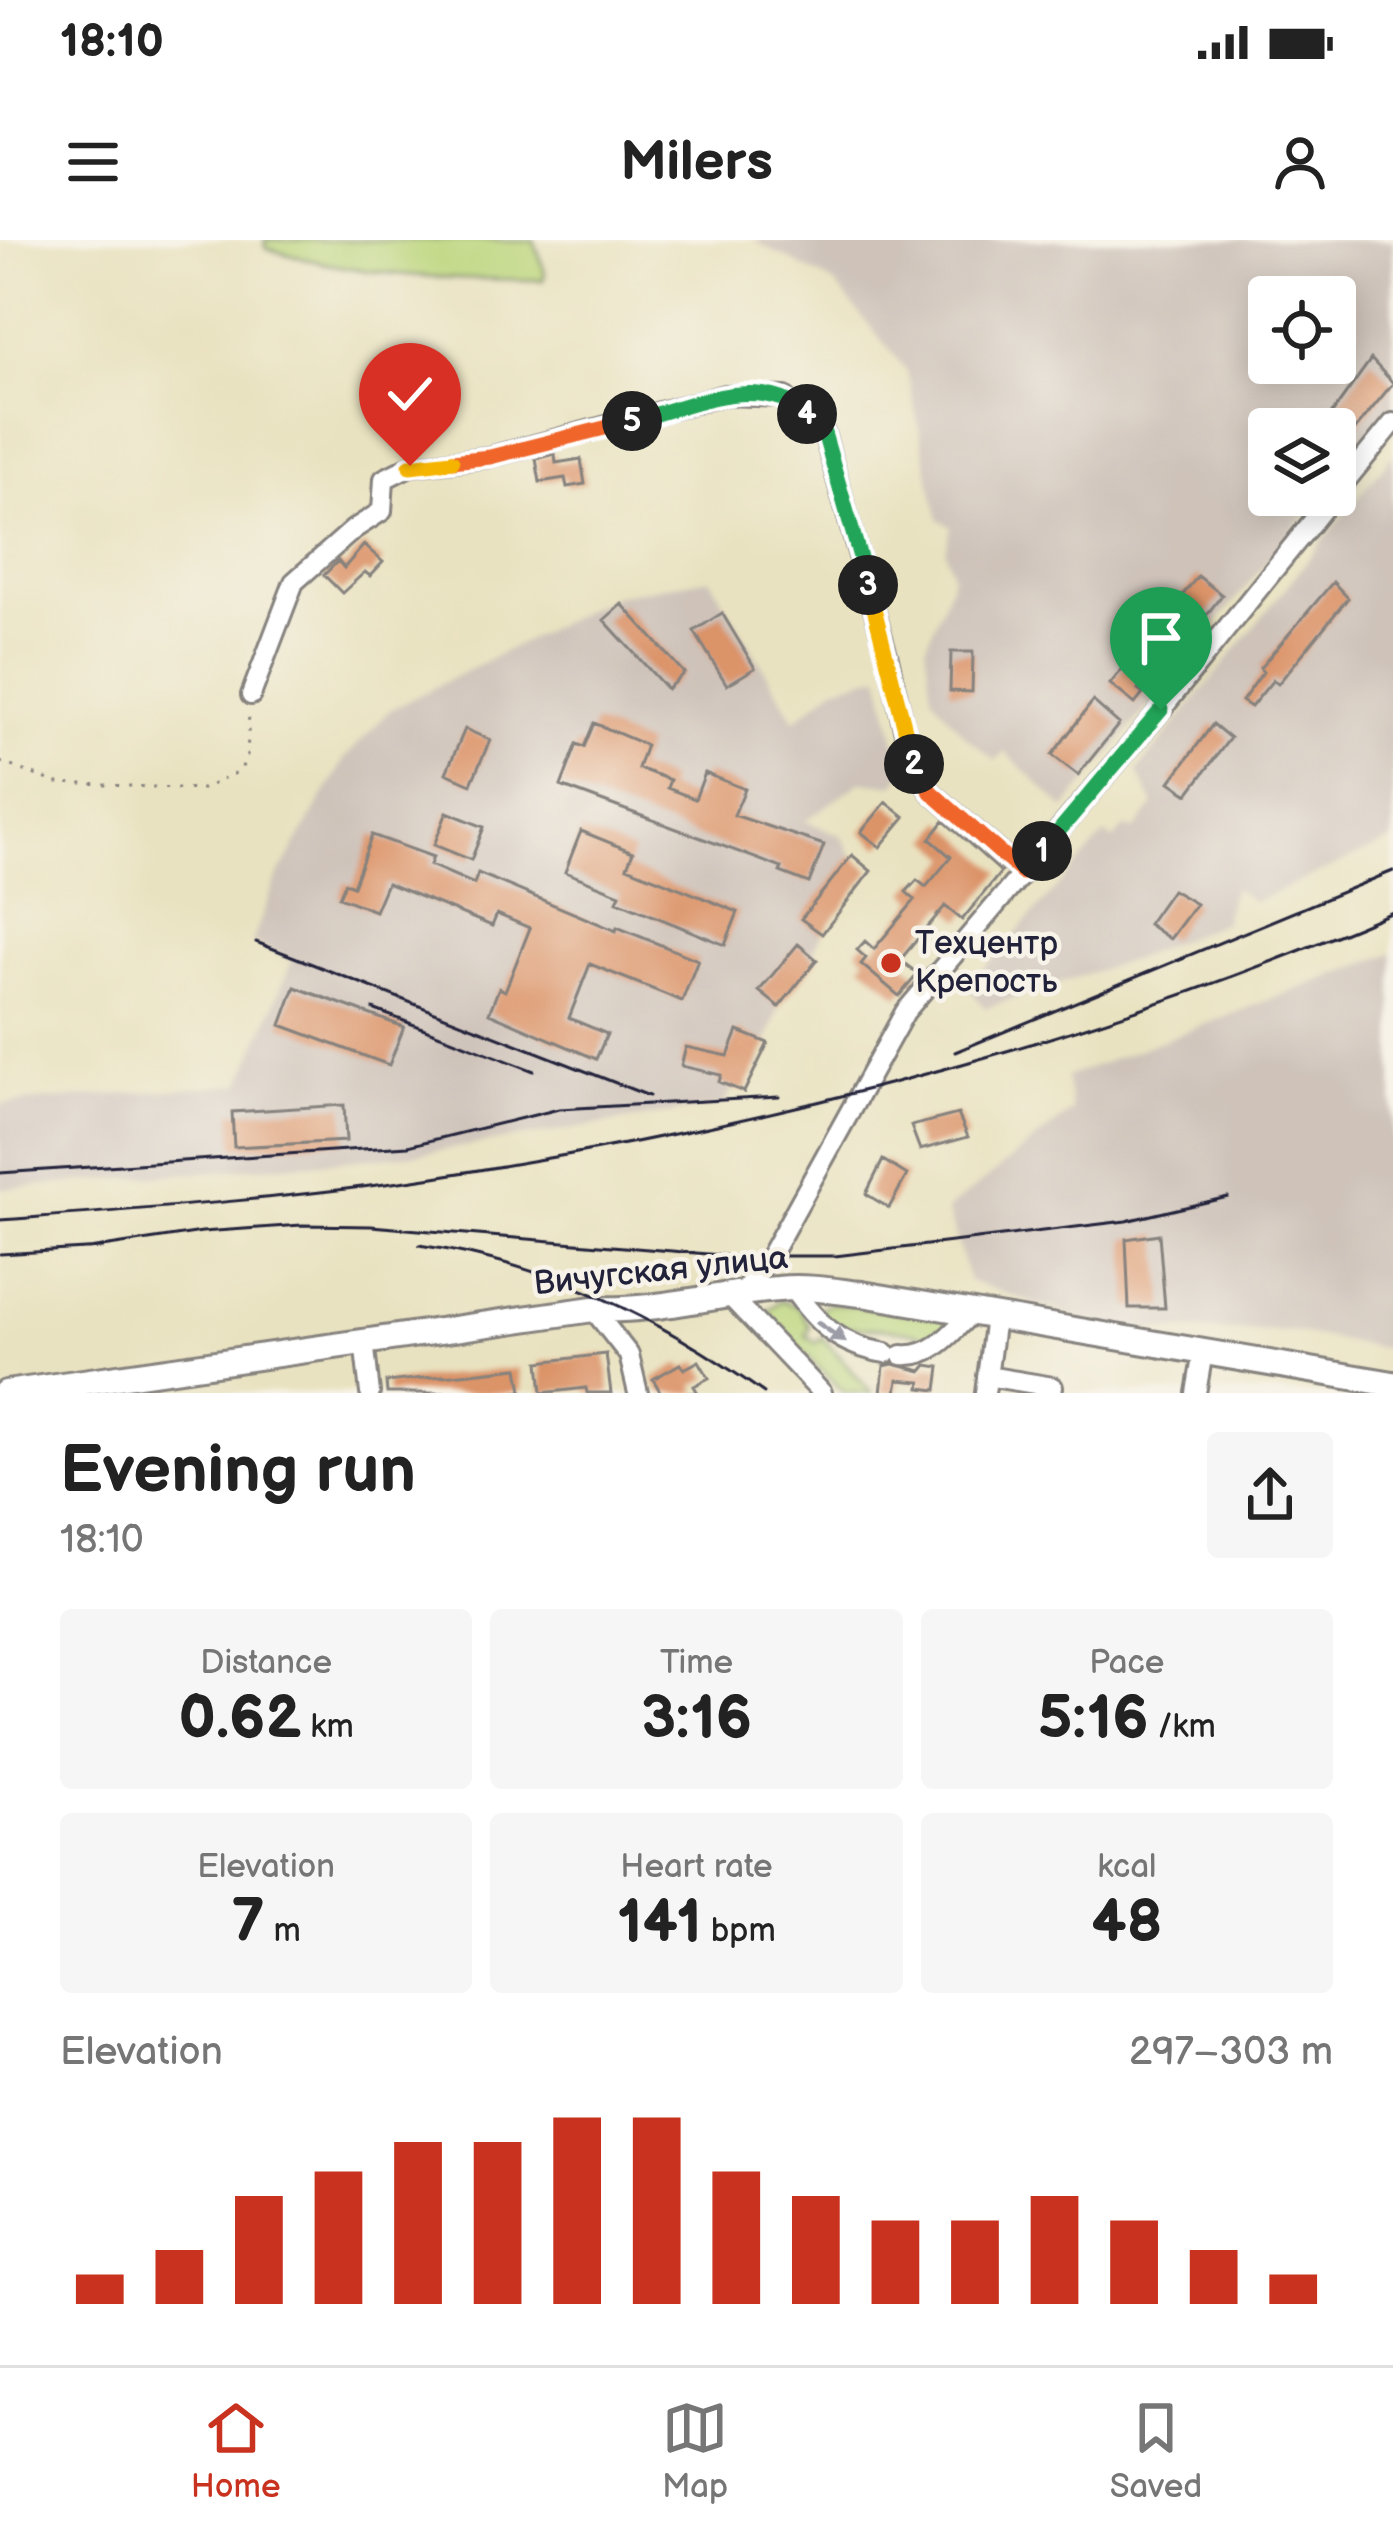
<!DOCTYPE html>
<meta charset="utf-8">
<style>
:root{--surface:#fff;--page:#f6f6f6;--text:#222;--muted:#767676;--line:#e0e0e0;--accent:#c8321e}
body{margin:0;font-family:"Balsamiq Sans",sans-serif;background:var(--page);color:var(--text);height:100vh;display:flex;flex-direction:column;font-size:45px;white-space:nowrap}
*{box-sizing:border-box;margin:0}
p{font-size:39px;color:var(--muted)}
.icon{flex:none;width:66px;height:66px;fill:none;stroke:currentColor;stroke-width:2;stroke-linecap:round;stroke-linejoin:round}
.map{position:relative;height:1153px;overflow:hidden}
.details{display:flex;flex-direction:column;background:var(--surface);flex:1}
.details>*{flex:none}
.fabs{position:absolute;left:1248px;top:36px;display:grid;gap:24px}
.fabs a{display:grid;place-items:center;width:108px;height:108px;border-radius:12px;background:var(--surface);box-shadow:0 6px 30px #0003;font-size:60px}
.pin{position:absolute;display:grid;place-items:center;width:102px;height:102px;color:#fff;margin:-123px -51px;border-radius:50% 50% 50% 0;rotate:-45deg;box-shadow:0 0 12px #0007}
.pin .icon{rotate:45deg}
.km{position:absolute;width:60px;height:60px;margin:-30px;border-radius:50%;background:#222;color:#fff;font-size:33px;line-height:60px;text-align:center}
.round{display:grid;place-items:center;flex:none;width:126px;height:126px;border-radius:12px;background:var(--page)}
.head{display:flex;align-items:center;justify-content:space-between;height:204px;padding:0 60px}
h1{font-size:66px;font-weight:700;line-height:90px}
.stats{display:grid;grid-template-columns:repeat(3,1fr);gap:18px;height:204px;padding:12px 60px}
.stats div{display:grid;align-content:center;border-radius:12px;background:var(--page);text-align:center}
.stats b{font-size:60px;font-weight:700}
.stats small{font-size:33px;font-weight:400}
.stats p{font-size:33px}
.chart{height:336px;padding:24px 60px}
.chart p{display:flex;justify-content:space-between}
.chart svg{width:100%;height:216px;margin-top:12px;stroke:var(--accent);stroke-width:6}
.status{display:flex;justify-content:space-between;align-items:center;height:84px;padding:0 60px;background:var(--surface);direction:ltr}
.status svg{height:33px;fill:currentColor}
header{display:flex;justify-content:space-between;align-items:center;height:156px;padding:0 60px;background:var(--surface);font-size:54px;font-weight:700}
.tab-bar{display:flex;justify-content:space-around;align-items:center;height:168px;border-top:3px solid var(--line);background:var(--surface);font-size:33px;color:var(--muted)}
.tab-bar a{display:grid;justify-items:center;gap:6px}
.tab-bar .active{color:var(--accent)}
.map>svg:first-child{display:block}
.industrial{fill:#cec2b9;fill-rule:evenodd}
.green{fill:#bbd57a;stroke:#6e7c5a;stroke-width:3}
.building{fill:#db9367}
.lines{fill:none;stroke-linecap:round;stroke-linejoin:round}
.minor-casing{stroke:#86827e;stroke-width:24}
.major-casing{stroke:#86827e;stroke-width:30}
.path{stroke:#86827e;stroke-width:3;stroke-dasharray:3 9;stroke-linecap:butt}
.minor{stroke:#fff;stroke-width:18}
.major{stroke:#fff;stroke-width:24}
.rail{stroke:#22223b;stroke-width:3}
.oneway{fill:#9c9ca7}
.split-1-casing{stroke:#fff;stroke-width:24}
.split-2-casing{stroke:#fff;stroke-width:24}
.split-3-casing{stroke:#fff;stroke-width:24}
.split-4-casing{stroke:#fff;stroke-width:24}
.split-5-casing{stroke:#fff;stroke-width:24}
.split-6-casing{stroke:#fff;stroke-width:24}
.split-7-casing{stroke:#fff;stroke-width:24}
.split-1{stroke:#22a559;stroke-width:15}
.split-2{stroke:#f0652b;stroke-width:15}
.split-3{stroke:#f5b400;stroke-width:15}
.split-4{stroke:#22a559;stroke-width:15}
.split-5{stroke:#22a559;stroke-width:15}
.split-6{stroke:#f0652b;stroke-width:15}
.split-7{stroke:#f5b400;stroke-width:15}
.poi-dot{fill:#c8321e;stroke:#f7f3e8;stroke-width:4.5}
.labels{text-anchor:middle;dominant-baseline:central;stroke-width:9;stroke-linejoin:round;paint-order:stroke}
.poi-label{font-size:33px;fill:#22223b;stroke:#f7f3e8;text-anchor:start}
.street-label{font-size:33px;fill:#22223b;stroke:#f7f3e8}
</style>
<div class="status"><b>18:10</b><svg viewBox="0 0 49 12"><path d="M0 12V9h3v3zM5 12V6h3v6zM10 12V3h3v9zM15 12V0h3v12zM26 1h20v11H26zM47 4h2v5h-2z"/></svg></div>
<header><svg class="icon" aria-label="menu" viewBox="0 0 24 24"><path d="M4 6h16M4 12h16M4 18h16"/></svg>Milers<svg class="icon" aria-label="person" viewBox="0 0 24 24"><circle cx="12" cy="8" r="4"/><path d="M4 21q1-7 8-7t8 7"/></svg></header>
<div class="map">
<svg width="1393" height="1153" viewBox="0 0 1393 1153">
<rect width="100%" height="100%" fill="#f7f3e8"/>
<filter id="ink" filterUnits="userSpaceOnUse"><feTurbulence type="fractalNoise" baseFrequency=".00833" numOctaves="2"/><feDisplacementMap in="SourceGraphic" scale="24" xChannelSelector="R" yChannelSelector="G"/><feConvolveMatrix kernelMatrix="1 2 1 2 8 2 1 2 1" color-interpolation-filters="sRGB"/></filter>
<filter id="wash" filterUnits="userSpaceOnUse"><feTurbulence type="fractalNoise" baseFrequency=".004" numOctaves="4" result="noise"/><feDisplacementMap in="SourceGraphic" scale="48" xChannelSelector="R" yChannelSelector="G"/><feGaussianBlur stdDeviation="2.7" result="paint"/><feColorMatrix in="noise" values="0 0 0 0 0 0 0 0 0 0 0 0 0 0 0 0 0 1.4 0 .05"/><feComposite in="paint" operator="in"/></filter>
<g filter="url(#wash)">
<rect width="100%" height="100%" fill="#e9e2c0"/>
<path class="industrial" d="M 753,0 L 1393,0 L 1393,167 L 1335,238 L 1335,189 L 1269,189 L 1269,255 L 1321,255 L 1065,569 L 1005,512 L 996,521 L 964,495 L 932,456 L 926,406 L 953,337 L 945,310 L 951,286 L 938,279 L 907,131 L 835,44 ZM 1269,57 L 1335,57 L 1335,123 L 1269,123 Z
M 1393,214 L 1393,600 L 1254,662 L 1233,648 L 1224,682 L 1133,719 L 985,768 L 968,747 L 1105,594 L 1113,600 L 1125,588 L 1135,590 L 1154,565 L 1137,532 Z
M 710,338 L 795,480 L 835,447 L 880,434 L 899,514 L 907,527 L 894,545 L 862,541 L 805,581 L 842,596 L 852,615 L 871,631 L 822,694 L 814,708 L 817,720 L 779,767 L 758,828 L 753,827 L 744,852 L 733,848 L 723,865 L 418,914 L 0,949 L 0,864 L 241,844 L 292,721 L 252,702 L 276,640 L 345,518 L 390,470 L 615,355 Z
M 1393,713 L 1393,1110 L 1293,1092 L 1112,1089 L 969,1041 L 947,970 L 1072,871 L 1066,837 Z"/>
<path class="green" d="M 265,0 L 534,0 L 545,33 L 543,40 C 448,39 356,37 266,8 Z
M 781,1060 L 800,1068 L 810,1087 L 806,1095 L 816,1103 L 822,1097 L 872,1153 L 845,1153 L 771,1081 L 769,1070 Z
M 829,1063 L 943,1077 L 950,1085 L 931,1100 C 912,1085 858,1089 829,1086 L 819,1070 Z"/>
<g id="blocks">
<path class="building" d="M 1371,119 L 1393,143 L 1353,192 L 1330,176 Z
M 555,214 L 556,223 L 581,219 L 585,244 L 567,247 L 565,238 L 540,242 L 536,219 Z
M 364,305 L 383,322 L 370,336 L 365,332 L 342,353 L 324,335 L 338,321 L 344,328 Z
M 1198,336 L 1222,355 L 1167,426 L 1162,422 L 1138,450 L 1143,454 L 1135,464 L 1110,444 Z
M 1333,342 L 1348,358 L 1278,444 L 1273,440 L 1251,467 L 1242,461 L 1263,432 L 1260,428 Z
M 622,364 L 684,433 L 667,449 L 604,380 Z
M 722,373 L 755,428 L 727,445 L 694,391 Z
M 951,412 L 973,412 L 972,452 L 950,451 Z
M 1093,461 L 1119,484 L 1078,535 L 1052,515 Z
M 594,483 L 646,505 L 638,528 L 670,540 L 667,548 L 695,559 L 705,533 L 745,549 L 734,575 L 824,605 L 809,643 L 780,632 L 782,628 L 561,546 L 577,504 L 584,507 Z
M 1213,484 L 1230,498 L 1188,554 L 1170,542 Z
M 465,489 L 490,500 L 471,544 L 446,533 Z
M 886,562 L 905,577 L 880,607 L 861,592 Z
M 447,572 L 484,587 L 471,620 L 434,605 Z
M 944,581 L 1001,632 L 962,680 L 945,666 L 900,720 L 918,734 L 899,756 L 861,724 L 866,718 L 857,710 L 865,701 L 874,709 L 915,660 L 906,652 L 917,640 L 926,647 L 951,617 L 930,599 Z
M 581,591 L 633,612 L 627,627 L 738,672 L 725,705 L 617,661 L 620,654 L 565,632 Z
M 372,595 L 433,617 L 430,625 L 474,644 L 478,633 L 616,691 L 617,687 L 698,720 L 682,761 L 590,724 L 569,778 L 607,794 L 596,819 L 489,773 L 499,748 L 505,751 L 530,688 L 497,674 L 492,686 L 387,643 L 375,671 L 339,657 L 345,643 L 353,646 Z
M 852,615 L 871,631 L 822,694 L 801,679 Z
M 1172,650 L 1196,664 L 1170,699 L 1148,684 Z
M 798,704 L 817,720 L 779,767 L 759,751 Z
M 295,747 L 404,787 L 389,825 L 281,785 Z
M 738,791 L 768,803 L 744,852 L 719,842 L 721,835 L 681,826 L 686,807 L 728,816 Z
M 344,865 L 346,901 L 234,907 L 232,872 Z
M 958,874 L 968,897 L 920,910 L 911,886 Z
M 883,920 L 907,935 L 889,968 L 866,954 Z
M 1159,994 L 1165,1068 L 1129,1068 L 1126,999 Z
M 606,1114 L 611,1153 L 587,1153 L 586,1148 L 542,1153 L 539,1122 Z
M 699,1121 L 709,1138 L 694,1146 L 698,1153 L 661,1153 L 653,1139 L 680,1124 L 684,1129 Z
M 893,1124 L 922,1131 L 927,1125 L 940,1127 L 937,1150 L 920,1148 L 921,1142 L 898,1140 L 896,1153 L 881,1153 L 884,1126 Z
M 518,1128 L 522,1151 L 510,1153 L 387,1153 L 386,1142 Z"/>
</g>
</g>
<g filter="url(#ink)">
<use href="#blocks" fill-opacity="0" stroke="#86827e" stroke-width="3"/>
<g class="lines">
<g class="minor-casing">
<path id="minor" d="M 1335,254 L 1393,183
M 251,455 L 294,342 L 354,289 L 382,271 L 384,239 L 410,226 L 489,217 L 724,155 L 785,157 L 824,193 L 888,418 L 911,519 L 931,552 L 1023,633
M 792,1048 C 818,1085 840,1106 886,1113
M 742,1053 L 770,1016 L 905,772 L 1161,470 L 1334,255
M 728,1054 L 822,1153
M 593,1069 L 629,1115 L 638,1153
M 364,1101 L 370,1153
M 902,1115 C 932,1118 952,1093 971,1073
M 987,1136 L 1053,1147
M 985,1153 L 995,1077
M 1196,1153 L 1203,1112"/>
</g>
<g class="major-casing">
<path id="major" d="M 6,1153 L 593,1069 C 656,1072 715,1054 778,1049 C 806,1046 834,1051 862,1054 L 1393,1144"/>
</g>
<path class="path" d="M 0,522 L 57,543 L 203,549 L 240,531 L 247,517 L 249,472"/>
<use href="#minor" class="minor"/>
<use href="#major" class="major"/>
<path class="rail" d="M 256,702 L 649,856
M 373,769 L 534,831
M 955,812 L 1393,631
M 0,933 L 408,906 L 559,869 L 779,857
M 0,980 C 144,969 290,959 434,937 C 763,887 1087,804 1393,672
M 419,1005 C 550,1024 658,1077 764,1153
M 89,1009 L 202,992 L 302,985 L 371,986 L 732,1016 L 835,1016 L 1126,981 L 1228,957
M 0,1014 L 102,1008"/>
</g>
<defs><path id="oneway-solid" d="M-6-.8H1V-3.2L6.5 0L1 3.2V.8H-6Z" transform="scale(3)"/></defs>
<use class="oneway" href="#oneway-solid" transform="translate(831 1092) rotate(35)"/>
</g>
<g class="lines" filter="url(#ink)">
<g class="split-1-casing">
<path id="split-1" d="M 1042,611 L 1161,470"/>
</g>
<g class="split-2-casing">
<path id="split-2" d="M 914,524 L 931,552 L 1023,633 L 1042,611"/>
</g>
<g class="split-3-casing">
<path id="split-3" d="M 868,345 L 914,524"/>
</g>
<g class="split-4-casing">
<path id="split-4" d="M 807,174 L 824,193 L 868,345"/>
</g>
<g class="split-5-casing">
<path id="split-5" d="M 632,181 C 688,167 757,131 807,174"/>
</g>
<g class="split-6-casing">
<path id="split-6" d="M 452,221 L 490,217 L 632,181"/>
</g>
<g class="split-7-casing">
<path id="split-7" d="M 410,226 L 452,221"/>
</g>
<use href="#split-1" class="split-1"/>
<use href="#split-2" class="split-2"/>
<use href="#split-3" class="split-3"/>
<use href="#split-4" class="split-4"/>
<use href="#split-5" class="split-5"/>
<use href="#split-6" class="split-6"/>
<use href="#split-7" class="split-7"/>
</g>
<circle class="poi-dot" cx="891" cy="723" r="12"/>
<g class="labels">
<g class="poi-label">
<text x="915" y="704">Техцентр<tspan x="915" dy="38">Крепость</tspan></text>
</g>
<g class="street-label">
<text transform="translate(661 1031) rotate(-6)">Вичугская улица</text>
</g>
</g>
</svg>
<div class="fabs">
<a><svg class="icon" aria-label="locate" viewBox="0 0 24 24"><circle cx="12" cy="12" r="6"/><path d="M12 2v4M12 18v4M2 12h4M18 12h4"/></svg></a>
<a><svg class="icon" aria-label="layers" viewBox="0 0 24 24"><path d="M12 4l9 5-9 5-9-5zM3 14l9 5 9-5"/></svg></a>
</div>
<div class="pin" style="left:1161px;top:470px;background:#1e9e55"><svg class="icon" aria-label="arrive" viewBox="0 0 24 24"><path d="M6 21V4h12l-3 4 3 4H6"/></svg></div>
<div class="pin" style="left:410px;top:226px;background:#d93025"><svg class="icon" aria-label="check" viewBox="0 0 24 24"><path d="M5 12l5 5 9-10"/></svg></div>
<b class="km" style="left:1042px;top:611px">1</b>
<b class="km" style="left:914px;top:524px">2</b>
<b class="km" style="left:868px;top:345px">3</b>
<b class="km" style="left:807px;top:174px">4</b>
<b class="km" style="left:632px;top:181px">5</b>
</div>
<section class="details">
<div class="head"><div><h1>Evening run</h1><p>18:10</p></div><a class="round"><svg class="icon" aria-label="share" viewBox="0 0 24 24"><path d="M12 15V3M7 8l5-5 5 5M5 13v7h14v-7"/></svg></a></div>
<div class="stats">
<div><p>Distance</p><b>0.62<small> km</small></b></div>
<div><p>Time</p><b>3:16</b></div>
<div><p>Pace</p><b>5:16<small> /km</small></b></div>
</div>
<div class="stats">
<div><p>Elevation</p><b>7<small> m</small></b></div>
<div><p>Heart rate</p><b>141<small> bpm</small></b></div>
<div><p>kcal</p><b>48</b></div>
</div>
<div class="chart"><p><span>Elevation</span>297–303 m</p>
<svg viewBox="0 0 160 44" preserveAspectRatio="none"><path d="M5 44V38M15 44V33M25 44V22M35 44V17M45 44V11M55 44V11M65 44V6M75 44V6M85 44V17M95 44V22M105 44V27M115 44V27M125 44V22M135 44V27M145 44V33M155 44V38"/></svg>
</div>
</section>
<nav class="tab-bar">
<a class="active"><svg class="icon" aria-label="home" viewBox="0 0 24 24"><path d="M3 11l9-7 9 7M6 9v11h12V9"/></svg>Home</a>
<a><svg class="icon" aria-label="map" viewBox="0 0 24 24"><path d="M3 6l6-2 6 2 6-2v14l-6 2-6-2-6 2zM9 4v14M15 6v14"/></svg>Map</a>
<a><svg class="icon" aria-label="saved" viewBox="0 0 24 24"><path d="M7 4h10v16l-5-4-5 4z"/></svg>Saved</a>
</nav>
